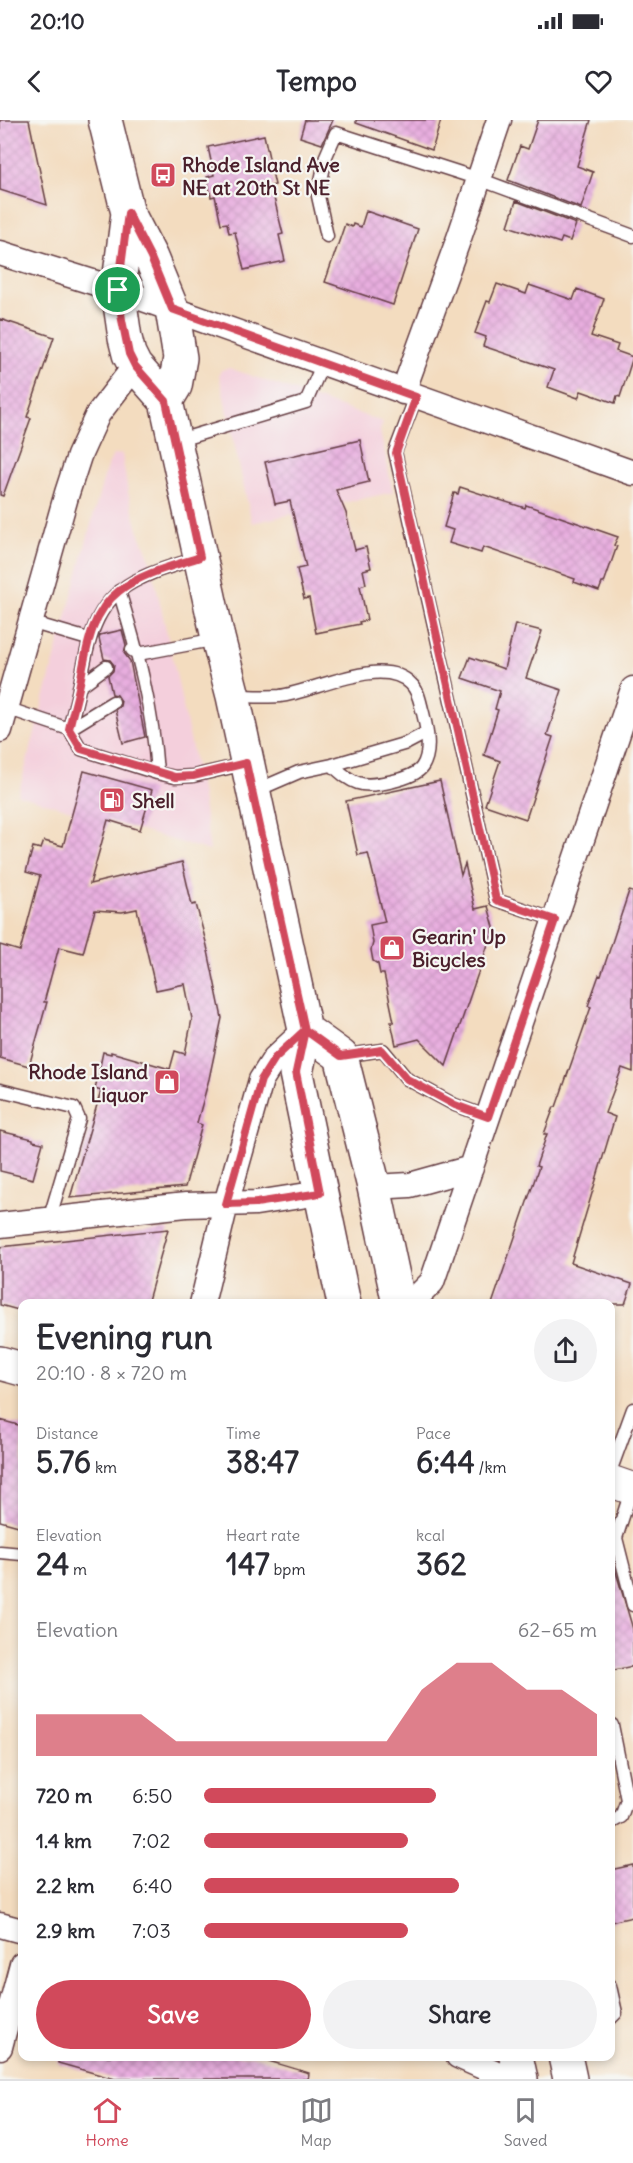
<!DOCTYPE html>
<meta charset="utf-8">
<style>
:root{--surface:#fff;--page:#f2f2f3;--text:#2b2b33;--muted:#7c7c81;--line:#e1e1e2;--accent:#d1495b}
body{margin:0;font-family:Delius,sans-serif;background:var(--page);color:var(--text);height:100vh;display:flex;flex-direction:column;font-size:22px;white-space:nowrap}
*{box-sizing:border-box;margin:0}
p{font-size:20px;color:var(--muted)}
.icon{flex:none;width:33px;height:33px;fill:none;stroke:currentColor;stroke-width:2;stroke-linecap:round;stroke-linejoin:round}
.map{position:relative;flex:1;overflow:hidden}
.side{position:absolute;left:18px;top:1179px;width:597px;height:762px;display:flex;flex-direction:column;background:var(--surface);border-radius:12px;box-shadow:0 3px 9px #0003}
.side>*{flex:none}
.pin{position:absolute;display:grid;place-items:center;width:51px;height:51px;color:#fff;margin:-26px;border:3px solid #fff;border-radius:50%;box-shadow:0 2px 6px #0007}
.round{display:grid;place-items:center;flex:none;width:63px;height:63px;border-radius:32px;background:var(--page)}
.headline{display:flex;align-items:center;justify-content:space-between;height:102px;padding:0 18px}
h1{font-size:33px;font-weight:700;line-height:45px}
.metrics{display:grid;grid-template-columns:repeat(3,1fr);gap:9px;height:102px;padding:6px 18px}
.metrics div{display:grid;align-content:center}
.metrics b{font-size:30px;font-weight:700}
.metrics small{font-size:16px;font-weight:400}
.metrics p{font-size:16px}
.chart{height:168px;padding:12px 18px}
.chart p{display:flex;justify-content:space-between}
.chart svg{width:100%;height:108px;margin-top:6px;fill:var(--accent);opacity:.7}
.cta{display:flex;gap:12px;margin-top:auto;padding:12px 18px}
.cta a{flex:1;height:69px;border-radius:36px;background:var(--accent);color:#fff;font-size:24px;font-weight:700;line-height:69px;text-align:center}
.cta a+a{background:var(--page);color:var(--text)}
ul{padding:0 18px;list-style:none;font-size:20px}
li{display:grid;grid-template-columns:96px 72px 1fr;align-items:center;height:45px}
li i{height:15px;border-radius:8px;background:var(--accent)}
.status{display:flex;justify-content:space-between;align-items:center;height:42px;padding:0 30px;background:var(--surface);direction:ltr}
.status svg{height:16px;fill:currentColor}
header{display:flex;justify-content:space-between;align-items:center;height:78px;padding:0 18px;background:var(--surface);font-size:27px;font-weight:700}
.tab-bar{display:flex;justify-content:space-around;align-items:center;height:84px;border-top:2px solid var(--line);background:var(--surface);font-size:16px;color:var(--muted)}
.tab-bar a{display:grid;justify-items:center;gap:3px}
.tab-bar .current{color:var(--accent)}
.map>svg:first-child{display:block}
.built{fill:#f4cfdc}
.building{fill:url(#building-cross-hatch)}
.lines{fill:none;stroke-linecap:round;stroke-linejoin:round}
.service-casing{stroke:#633b41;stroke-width:15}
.minor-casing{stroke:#633b41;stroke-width:27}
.tertiary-casing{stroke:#633b41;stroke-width:34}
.secondary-casing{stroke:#633b41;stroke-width:36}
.primary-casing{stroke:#633b41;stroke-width:36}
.service{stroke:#fff;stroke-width:12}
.minor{stroke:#fff;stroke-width:24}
.tertiary{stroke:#fff;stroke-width:32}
.secondary{stroke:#fff;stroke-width:33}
.primary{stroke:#fff;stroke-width:33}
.route-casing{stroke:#fff;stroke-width:12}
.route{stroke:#d1495b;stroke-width:8}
.labels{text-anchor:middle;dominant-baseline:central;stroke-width:4.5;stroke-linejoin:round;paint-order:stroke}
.poi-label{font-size:20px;font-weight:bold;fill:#4a1f2b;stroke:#f6f6f2;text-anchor:start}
</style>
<div class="status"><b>20:10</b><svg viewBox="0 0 49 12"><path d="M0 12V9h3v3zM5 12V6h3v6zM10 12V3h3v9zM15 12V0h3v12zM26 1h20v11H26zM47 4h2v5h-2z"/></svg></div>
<header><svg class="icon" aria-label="back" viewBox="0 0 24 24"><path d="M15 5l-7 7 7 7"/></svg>Tempo<svg class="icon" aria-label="heart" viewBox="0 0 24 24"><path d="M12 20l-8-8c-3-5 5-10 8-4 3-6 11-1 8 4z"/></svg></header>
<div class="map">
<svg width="633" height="1959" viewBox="0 0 633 1959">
<defs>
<pattern id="building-cross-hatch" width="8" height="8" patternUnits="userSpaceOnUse" patternTransform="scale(1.5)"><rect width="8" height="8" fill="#e8aedf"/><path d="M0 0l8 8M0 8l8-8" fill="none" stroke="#c895c0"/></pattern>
</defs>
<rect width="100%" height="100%" fill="#f6f6f2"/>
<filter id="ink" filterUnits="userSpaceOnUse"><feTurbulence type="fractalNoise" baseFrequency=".0167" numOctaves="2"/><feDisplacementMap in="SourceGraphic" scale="12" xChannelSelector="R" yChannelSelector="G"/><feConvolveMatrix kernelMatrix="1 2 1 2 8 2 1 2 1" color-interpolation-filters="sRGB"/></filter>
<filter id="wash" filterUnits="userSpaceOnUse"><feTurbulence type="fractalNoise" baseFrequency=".008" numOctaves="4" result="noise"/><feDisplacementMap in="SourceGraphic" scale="24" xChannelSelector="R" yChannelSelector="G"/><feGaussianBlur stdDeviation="1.35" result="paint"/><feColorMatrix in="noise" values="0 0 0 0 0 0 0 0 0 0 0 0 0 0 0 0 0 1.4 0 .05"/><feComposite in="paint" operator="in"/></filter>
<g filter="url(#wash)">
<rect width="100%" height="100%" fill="#f3dcbf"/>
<path class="built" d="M 229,248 L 383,302 L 380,311 L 393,372 L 252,403 L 219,255 L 221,250 Z
M 122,334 L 128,372 L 138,410 L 150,439 L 175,549 L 201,670 L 210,731 L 18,675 L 106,349 L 113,335 Z"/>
<g id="blocks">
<path class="building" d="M 0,0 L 29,0 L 47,85 L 0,70 Z
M 305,0 L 333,0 L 322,24 L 300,17 Z
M 356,0 L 441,0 L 432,30 L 356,3 Z
M 538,0 L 591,0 L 577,46 L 593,52 L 581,88 L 508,60 L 520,26 L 528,29 Z
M 264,15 L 275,65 L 271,66 L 283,114 L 279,115 L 285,141 L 244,150 L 235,112 L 229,113 L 227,103 L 221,104 L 215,76 L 211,77 L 207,57 L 214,55 L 208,27 Z
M 516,81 L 576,104 L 570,121 L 562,118 L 560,123 L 508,106 Z
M 366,91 L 418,109 L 393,185 L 325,162 L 345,104 L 352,107 L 353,104 L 361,107 Z
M 497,164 L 526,174 L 529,165 L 573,180 L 577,169 L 604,179 L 591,216 L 618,225 L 616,231 L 633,237 L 620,277 L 617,276 L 615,283 L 581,271 L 578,278 L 548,267 L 554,250 L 483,226 L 486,217 L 475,213 L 487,181 L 490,182 Z
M 0,199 L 54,217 L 27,297 L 31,298 L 3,376 L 0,375 Z
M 360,320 L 369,362 L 336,370 L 346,393 L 355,430 L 366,427 L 371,448 L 363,450 L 366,464 L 360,466 L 367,500 L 359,502 L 360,504 L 316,513 L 309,478 L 304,479 L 297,449 L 306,447 L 290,381 L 275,384 L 265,342 Z
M 460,367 L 525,388 L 526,385 L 618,417 L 614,425 L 617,426 L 604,463 L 602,463 L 599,471 L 574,462 L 575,459 L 483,427 L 481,433 L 449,423 L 453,410 L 444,407 L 454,373 L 458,374 Z
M 515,504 L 542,511 L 526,558 L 562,570 L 547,615 L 553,617 L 526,699 L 485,685 L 500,641 L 484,635 L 498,590 L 495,589 L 500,571 L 462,558 L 470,537 L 504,549 Z
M 122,510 L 126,525 L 124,533 L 130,541 L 145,617 L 123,623 L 115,590 L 120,586 L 121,581 L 117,575 L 112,574 L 108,556 L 113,551 L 114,545 L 110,540 L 104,539 L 99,518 L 100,515 Z
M 84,651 L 152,670 L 140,710 L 108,700 L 90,764 L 182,742 L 192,785 L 196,784 L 207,826 L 222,898 L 209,959 L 197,1003 L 202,1005 L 185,1067 L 70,1078 L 101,971 L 95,969 L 103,932 L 111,934 L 111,932 L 170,949 L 175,931 L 185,934 L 192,899 L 185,864 L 156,870 L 137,789 L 122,792 L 95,790 L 83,833 L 59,827 L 44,882 L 47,882 L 29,946 L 0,938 L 0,825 L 20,831 L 40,756 L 26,752 L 33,727 L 41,729 L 44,721 L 63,726 Z
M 440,661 L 461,755 L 465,744 L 475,789 L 488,786 L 494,807 L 446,946 L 419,919 L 396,925 L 391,902 L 394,902 L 384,854 L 380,854 L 378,844 L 373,841 L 371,830 L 373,823 L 370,805 L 385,802 L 368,733 L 358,735 L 346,681 Z
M 629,771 L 633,772 L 633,952 L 622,948 L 605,993 L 615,997 L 571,1143 L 632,1164 L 625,1184 L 492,1184 L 539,1047 L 536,1046 L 547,1014 L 544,1014 L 554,987 L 556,987 L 591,887 L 588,886 L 599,855 L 601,856 Z
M 0,1011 L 33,1019 L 33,1021 L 43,1023 L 33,1059 L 0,1051 Z
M 168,1109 L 147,1184 L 22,1184 L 22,1191 L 0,1185 L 0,1127 Z
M 0,1300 L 22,1306 L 22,1407 L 0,1401 Z
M 615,1449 L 633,1509 L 633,1546 L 610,1551 L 610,1450 Z
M 633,1745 L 633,1797 L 610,1802 L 610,1750 Z
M 58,1936 L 252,1936 L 309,1953 L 308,1959 L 115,1959 L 58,1943 Z"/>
</g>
</g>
<g filter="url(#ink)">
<use href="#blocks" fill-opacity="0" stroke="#633b41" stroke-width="1.5"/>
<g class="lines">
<g class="service-casing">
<path id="service" d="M 327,116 L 318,76 L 326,36 L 336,13 L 479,59 L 633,116
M 416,277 L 395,332 L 496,780 L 555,800
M 176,321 L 306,282 L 323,243
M 119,471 C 138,532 153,590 157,653
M 30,502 L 88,519
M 132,530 L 138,534 L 217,519
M 79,567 L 106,547
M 234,576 C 249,576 265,577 280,576 C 314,572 383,534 411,564 C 419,571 420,583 423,593 C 427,609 432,632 422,647 C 414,659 371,668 358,663 C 348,660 340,652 332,645
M 6,588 L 69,609 L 81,629 L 157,653 L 175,657 L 193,656 L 245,644
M 69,609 C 73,594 77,579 80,564 C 89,519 94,479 141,458 C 159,449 179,444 198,438
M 69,609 L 113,582
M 255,671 L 299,652 L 332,645 L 407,623 L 426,613
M 342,936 L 383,930 L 407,959 L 455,985 L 488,997
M 0,970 L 74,988 L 79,999 L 49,1100
M 610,1352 L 633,1289
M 632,1368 L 616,1418 L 633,1485
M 0,1432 L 22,1434
M 610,1604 L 612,1605 L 627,1680 L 621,1697 L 610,1703
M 610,1866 L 616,1893 L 610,1899"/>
</g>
<g class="minor-casing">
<path id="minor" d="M 0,133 L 118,170 L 633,353
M 403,272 L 459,118 L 499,0
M 0,610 L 67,373 L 79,336 L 98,294 L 135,246
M 374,1067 L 410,1065 L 471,1048
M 0,1105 L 186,1085 L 256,1083 L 320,1073
M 202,1184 L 226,1084 L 261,960 L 275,938 L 305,910
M 410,1184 L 432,1162 L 633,569
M 0,1805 L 22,1811
M 0,1927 L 22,1844
M 458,1936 L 510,1959"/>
</g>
<g class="tertiary-casing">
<path id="tertiary" d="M 610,1361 L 633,1369"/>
</g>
<g class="secondary-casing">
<path id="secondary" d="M 0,1243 L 22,1249"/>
</g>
<g class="primary-casing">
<path id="primary" d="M 105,0 L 128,93 L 151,138 L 172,189 L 180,238 L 175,266 L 166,281
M 128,93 L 118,170 L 125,218 L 129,234 L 135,246 L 166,281 L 218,518 L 233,576 L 305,910 L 296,953 L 344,1184
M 305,910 L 341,936 L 374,1067 L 399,1184
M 516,1936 L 521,1959
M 565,1936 L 570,1959"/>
</g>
<use href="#service" class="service"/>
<use href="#minor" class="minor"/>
<use href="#tertiary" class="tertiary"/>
<use href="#secondary" class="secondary"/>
<use href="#primary" class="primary"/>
</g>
</g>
<g class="lines" filter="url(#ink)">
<g class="route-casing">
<path id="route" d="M 118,170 L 122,200 L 129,234 L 135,246 L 166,281 L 200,437 C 173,446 142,453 119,471 C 89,494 86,534 79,568 C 76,582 72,595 69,609 L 81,629 L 175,657 L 193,656 L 246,643 L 305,910 L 296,952 L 320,1073 L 256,1083 L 226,1084 L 261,960 L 275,938 L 305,910 L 341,936 L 382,930 L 407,959 L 455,985 L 488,997 L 555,800 L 496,780 L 396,333 L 416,277 L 172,189 L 151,138 L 128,93 L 118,170"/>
</g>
<use href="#route" class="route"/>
</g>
<defs>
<g id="bus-square" transform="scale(1.35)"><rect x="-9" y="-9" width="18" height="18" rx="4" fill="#d1495b" stroke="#f6f6f2"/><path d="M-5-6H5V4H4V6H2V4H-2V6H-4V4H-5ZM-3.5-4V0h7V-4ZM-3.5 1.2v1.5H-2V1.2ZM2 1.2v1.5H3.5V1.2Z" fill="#fff"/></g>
<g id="fuel-square" transform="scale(1.35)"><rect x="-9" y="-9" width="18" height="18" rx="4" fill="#d1495b" stroke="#f6f6f2"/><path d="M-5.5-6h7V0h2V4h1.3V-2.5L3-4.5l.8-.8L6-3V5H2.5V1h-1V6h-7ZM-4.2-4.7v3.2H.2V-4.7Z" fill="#fff"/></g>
<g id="shop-square" transform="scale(1.35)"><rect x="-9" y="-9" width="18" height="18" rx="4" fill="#d1495b" stroke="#f6f6f2"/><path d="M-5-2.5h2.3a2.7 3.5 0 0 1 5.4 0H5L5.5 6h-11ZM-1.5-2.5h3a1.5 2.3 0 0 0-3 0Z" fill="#fff"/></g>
</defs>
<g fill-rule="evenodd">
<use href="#bus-square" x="163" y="55"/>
<use href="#fuel-square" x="112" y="680"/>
<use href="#shop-square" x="392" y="828"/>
<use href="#shop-square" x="167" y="962"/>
</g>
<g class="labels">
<g class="poi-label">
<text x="182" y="44">Rhode Island Ave<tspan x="182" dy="23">NE at 20th St NE</tspan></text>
<text x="132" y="680">Shell</text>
<text x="412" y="816">Gearin' Up<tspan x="412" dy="23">Bicycles</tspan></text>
<text x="148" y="951" text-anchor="end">Rhode Island<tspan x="148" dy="23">Liquor</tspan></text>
</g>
</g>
</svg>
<div class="pin" style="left:118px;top:170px;background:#1e9e55"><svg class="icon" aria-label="arrive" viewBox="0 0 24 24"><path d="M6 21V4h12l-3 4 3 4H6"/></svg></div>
<section class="side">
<div class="headline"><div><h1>Evening run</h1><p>20:10 · 8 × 720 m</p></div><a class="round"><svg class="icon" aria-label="share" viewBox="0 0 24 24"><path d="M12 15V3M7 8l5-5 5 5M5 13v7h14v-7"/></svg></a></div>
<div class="metrics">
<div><p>Distance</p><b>5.76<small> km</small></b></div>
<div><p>Time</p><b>38:47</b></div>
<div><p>Pace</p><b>6:44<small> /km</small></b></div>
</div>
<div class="metrics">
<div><p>Elevation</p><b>24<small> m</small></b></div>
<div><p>Heart rate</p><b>147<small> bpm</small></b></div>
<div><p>kcal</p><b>362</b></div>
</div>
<div class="chart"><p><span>Elevation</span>62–65 m</p>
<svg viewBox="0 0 160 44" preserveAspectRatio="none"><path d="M0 44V27L10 27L20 27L30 27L40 38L50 38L60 38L70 38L80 38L90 38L100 38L110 17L120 6L130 6L140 17L150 17L160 27V44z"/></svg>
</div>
<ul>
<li><b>720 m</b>6:50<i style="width:59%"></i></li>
<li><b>1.4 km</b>7:02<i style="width:52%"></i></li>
<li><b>2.2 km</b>6:40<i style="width:65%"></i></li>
<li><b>2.9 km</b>7:03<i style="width:52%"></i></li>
</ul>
<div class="cta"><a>Save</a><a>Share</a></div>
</section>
</div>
<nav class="tab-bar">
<a class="current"><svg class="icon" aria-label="home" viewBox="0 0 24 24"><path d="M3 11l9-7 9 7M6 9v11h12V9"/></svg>Home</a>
<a><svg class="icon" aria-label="map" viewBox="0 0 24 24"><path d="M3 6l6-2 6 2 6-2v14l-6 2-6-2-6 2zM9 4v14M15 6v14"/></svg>Map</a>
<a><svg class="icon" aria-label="saved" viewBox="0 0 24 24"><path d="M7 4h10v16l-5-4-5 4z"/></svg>Saved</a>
</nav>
